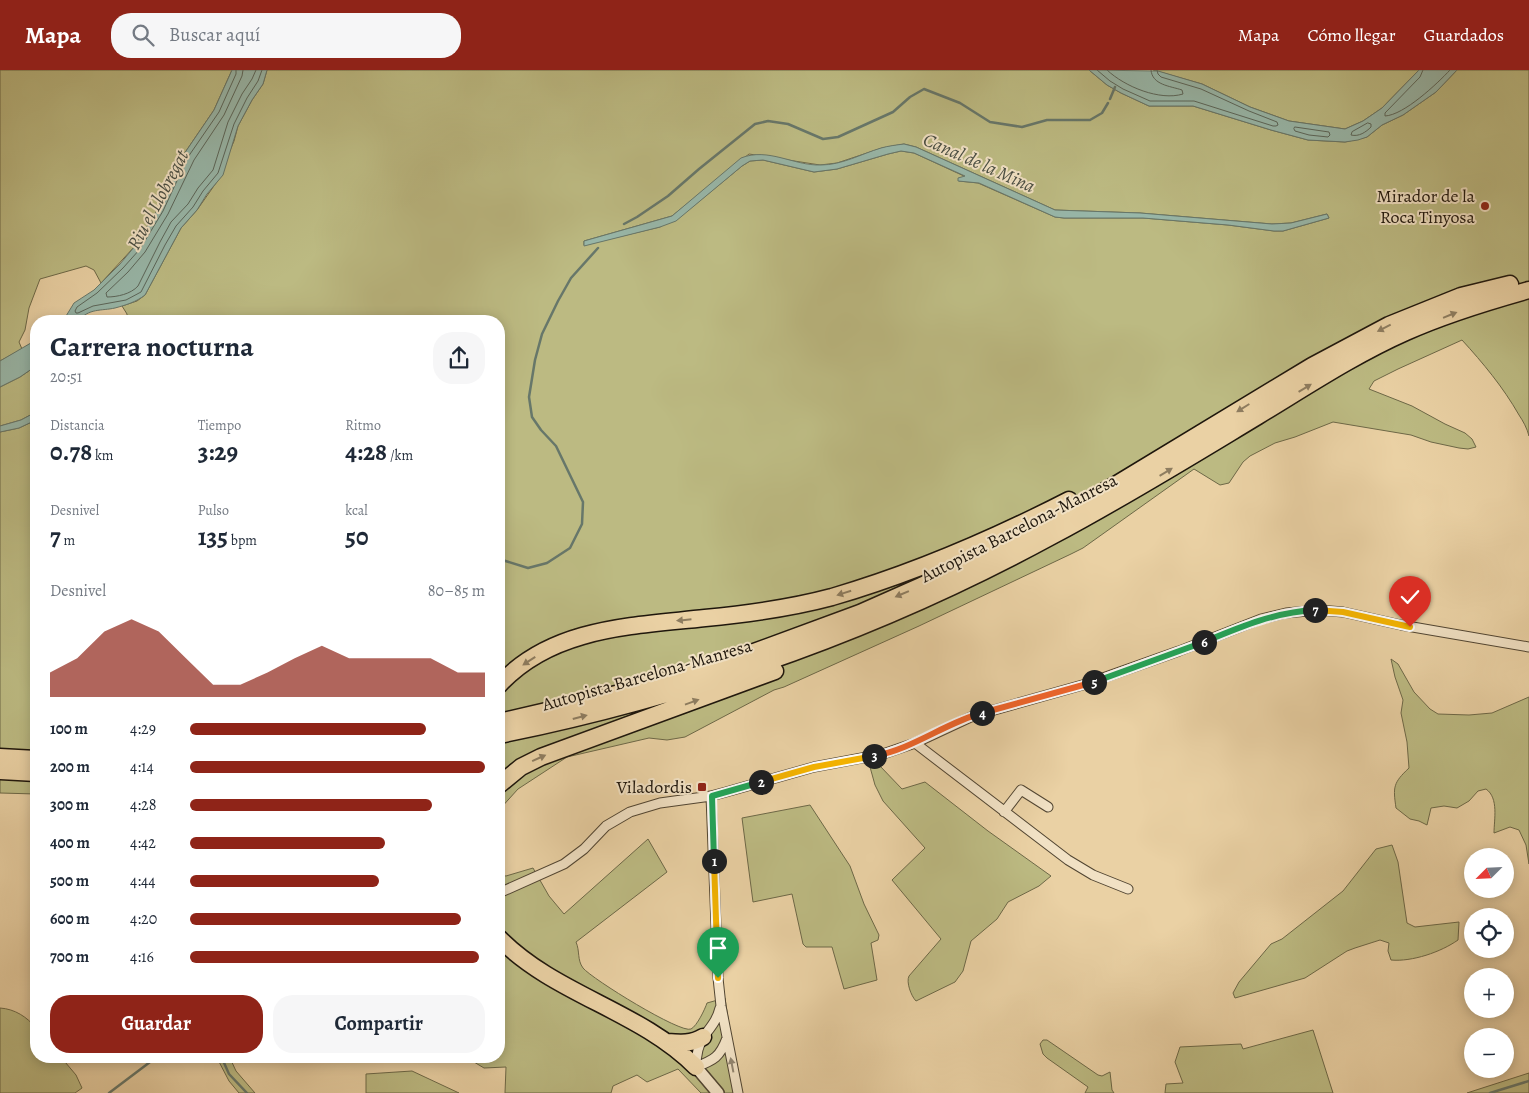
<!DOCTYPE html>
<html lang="es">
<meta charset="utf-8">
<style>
:root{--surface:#fff;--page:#f6f6f7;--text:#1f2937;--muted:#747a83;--accent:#8f2418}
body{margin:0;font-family:Alegreya,serif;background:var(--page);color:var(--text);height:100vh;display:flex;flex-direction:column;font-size:19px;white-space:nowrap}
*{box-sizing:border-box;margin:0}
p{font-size:16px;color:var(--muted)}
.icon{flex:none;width:28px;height:28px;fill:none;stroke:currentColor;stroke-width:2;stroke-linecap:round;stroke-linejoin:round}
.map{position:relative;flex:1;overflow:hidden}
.sheet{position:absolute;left:30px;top:245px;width:475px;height:748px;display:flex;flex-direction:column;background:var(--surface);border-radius:20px;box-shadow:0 2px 12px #0003}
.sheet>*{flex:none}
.needle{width:32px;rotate:246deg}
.controls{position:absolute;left:1464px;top:778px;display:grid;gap:10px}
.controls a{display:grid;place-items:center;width:50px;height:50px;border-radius:50%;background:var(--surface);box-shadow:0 2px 12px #0003;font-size:25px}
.pin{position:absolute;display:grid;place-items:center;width:42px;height:42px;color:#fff;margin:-51px -21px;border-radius:50% 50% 50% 0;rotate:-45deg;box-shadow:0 0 5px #0007}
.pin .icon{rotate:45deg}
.km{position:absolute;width:25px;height:25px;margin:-12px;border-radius:50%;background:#222;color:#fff;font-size:14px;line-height:25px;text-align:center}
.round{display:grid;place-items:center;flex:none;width:52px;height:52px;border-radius:20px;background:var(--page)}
.headline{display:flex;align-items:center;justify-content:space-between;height:85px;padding:0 20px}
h1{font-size:28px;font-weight:700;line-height:38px}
.stats{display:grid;grid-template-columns:repeat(3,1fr);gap:8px;height:85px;padding:5px 20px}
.stats div{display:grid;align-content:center}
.stats b{font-size:25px;font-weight:700}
.stats small{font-size:14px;font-weight:400}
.stats p{font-size:14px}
.chart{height:140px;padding:10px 20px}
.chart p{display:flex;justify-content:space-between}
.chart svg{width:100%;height:90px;margin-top:5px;fill:var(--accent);opacity:.7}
.cta{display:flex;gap:10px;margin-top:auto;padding:10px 20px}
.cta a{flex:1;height:58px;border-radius:20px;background:var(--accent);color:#fff;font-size:20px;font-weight:700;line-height:58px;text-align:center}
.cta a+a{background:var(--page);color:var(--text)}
ul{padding:0 20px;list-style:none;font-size:16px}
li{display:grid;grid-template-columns:80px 60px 1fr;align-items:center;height:38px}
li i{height:12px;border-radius:6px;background:var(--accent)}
header{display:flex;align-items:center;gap:30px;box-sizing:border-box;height:70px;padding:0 25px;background:var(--accent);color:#fff}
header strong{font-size:24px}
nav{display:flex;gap:28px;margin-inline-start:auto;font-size:18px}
.search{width:350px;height:45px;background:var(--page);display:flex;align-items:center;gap:12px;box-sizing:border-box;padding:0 18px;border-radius:20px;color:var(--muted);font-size:19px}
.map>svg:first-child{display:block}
.green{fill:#bcba82;stroke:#6d6847;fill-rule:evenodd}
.water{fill:#98b7a9;stroke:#67776a}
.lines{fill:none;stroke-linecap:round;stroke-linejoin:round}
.shore{stroke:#5b665a;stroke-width:1}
.stream{stroke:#67776a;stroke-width:2.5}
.minor-casing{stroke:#514532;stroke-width:11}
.tertiary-casing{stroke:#514532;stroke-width:14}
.motorway-casing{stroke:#1e160c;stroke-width:19}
.minor{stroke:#f1e1c4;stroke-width:9}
.tertiary{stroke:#f1e1c4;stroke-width:11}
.motorway{stroke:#ead1a4;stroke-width:16}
.oneway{fill:#8e7d60}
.oneway2{fill:#928671}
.split-1-casing{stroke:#fff;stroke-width:10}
.split-2-casing{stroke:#fff;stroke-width:10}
.split-3-casing{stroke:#fff;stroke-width:10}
.split-4-casing{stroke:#fff;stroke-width:10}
.split-5-casing{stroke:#fff;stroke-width:10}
.split-6-casing{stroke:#fff;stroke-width:10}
.split-7-casing{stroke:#fff;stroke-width:10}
.split-8-casing{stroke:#fff;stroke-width:10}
.split-1{stroke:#f5b400;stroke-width:6}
.split-2{stroke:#22a559;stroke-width:6}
.split-3{stroke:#f5b400;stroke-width:6}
.split-4{stroke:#f0652b;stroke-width:6}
.split-5{stroke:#f0652b;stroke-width:6}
.split-6{stroke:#22a559;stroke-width:6}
.split-7{stroke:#22a559;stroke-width:6}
.split-8{stroke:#f5b400;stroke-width:6}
.poi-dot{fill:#8f2418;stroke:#f1e1c4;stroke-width:2}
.labels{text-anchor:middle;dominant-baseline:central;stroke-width:4;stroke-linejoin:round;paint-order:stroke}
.poi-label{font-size:18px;fill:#1e160c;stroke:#f1e1c4;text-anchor:end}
.street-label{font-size:18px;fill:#1e160c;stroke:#f1e1c4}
.water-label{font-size:19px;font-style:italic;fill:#494e43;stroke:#f1e1c4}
</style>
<header>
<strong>Mapa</strong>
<div class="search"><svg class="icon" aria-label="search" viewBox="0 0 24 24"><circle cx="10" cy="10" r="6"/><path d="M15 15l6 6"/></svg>Buscar aquí</div>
<nav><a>Mapa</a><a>Cómo llegar</a><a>Guardados</a></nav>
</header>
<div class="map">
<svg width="1529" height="1023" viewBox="0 0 1529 1023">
<rect width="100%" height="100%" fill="#ead1a4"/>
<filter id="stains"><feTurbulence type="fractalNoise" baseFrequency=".004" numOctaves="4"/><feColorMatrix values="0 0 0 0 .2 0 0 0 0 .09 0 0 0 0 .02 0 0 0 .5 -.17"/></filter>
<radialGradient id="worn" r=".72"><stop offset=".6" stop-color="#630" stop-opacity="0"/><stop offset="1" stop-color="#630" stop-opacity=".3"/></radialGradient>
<path class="green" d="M 0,0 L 232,0 L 214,40 L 184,84 L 158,139 L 135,176 L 101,213 L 94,200 L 86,196 L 40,209 L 29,238 L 25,260 L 19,272 L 22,279 L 0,291 Z
M 267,0 L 1089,0 L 1107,15 L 1121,23 L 1149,36 L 1193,36 L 1271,60 L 1308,70 L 1345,72 L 1367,67 L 1382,55 L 1403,45 L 1436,22 L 1457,0 L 1529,0 L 1529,366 C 1527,358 1523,351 1519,345 C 1503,317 1483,293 1462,270 L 1398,299 L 1374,311 L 1369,319 L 1412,336 L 1445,354 L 1465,363 L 1472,369 L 1476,377 L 1468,379 L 1459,378 L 1431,372 L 1411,365 L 1333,352 L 1295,367 L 1275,373 L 1250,386 L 1243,392 L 1229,413 L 1220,415 L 1194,399 L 1083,478 L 1071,484 L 919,556 L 784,617 L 774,620 L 685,667 L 667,670 L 649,668 L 567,687 L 518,719 L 499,740 L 499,251 L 127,251 L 127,244 L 122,236 L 137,231 L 145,225 L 181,158 L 197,140 L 216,113 L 234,71 L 238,56 L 252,30 L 263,14 ZM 904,74 L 916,77 L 1055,140 L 1140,143 L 1272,154 L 1291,153 L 1327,144 L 1329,148 L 1283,161 L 1274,161 L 1228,155 L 1143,148 L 1064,148 L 1055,147 L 978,113 L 959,111 L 966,107 L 914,83 L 901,81 L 888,84 L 837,99 L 814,102 L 763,90 L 750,91 L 742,96 L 697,133 L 660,157 L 584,175 L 584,171 L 672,146 L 749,84 L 820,95 L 837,93 L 882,78 Z
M 1153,0 L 1419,0 L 1382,38 L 1363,51 L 1345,59 L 1289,51 L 1250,37 L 1202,14 Z
M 36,296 L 36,342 L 21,350 L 0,356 L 0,317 L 20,307 Z
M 36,350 L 36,724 L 0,723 L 0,362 L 19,358 Z
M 1391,589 L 1398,594 L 1414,622 L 1430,639 L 1438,644 L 1469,645 L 1492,643 L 1529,627 L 1529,794 L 1526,775 L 1519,760 L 1510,757 L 1494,763 C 1494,750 1499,728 1486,719 L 1478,721 L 1469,731 L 1457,738 L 1444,736 L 1431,738 L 1427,755 L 1419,751 L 1410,749 L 1396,738 C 1393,717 1393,713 1409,698 L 1407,672 L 1401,643 L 1403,630 L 1395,607 Z
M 880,696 L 902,719 L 925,712 L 988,761 L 1051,806 L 1039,816 L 1008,832 L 997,849 L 971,871 L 963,901 L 955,912 L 916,931 C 911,926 906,912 909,906 L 941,869 L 892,810 L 925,778 L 883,731 L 875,715 L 870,697 Z
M 810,735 L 850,796 L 864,834 L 879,865 L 878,870 L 871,873 L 877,910 L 844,919 L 832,877 L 806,877 L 803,874 L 792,824 L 753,832 L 742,748 Z
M 648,769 L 667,802 L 576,872 C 580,881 577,890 583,898 C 592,909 681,964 691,959 C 697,956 705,939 707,933 L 725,928 L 735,995 L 741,1023 L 701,1023 L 678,999 L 647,1012 L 637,1005 L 613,1016 L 611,1023 L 505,1023 L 506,997 L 484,998 L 464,986 L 499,986 L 499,805 L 506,806 L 533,798 L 549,826 L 564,844 Z
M 1392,775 L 1398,792 L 1407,853 L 1415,857 L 1459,852 L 1458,870 C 1441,882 1412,892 1391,890 L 1388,881 L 1389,873 L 1380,870 L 1355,878 L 1347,881 L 1305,908 L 1235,928 L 1233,923 L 1239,912 L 1271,874 L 1282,869 L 1343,821 L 1376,779 Z
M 0,938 C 15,939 27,947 36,958 L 36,986 L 60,986 L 76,1005 L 82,1018 L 75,1023 L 0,1023 Z
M 1313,960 L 1333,1023 L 1165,1023 L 1166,1014 L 1183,1013 L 1175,992 L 1180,977 L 1241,974 L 1243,979 Z
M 1043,970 L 1047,970 L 1098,1005 L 1102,1006 L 1110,1002 L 1112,1020 L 1114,1023 L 1085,1023 L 1088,1017 L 1047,988 L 1043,984 L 1040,974 Z
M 216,986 L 229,986 L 236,1001 L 255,1023 L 239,1023 L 229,1011 Z
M 412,1001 L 459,1023 L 366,1023 L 366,1004 Z
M 1529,1003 L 1529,1023 L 1467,1023 L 1470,1022 Z"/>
<path class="water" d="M 232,0 L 267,0 L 263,14 L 252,30 L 238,56 L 223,105 L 207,124 L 197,140 L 181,158 L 145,225 C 136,232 126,235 115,238 C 102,241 88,238 79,251 L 63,251 L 74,233 L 94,220 L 120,194 L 135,176 L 158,139 L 184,84 L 214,40 Z
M 1089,0 L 1158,1 L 1202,14 L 1250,37 L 1289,51 L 1345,59 L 1363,51 L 1382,38 L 1419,0 L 1457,0 L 1436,22 L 1403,45 L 1382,55 L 1367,67 L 1358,70 L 1345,72 L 1308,70 L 1271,60 L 1193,36 L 1149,36 L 1121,23 L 1107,15 Z
M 904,74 L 916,77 L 1055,140 L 1140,143 L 1272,154 L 1291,153 L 1327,144 L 1329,148 L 1283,161 L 1274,161 L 1228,155 L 1143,148 L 1064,148 L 1055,147 L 979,113 L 958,111 L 958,108 L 965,106 L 914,83 L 901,81 L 888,84 L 837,99 L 814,102 L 763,90 L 750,91 L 742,96 L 676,151 L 660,157 L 584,176 L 584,171 L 672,146 L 741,88 C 768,77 794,96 821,95 C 842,95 861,84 881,78 C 888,76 896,75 904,74 Z
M 36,270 L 36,296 L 20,307 L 0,317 L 0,291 Z
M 36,342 L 36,350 L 19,358 L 0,362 L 0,356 L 21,350 Z"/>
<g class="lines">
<path class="shore" d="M 236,0 L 236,4 L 219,42 L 188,87 L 163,141 L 140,179 L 123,198 L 97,223 L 77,237 L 75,241 L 76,243 L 78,243 L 93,236 L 126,230 L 141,222 L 165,175 L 176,156 L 193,137 L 203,121 L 218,103 L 234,54 L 247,28 L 258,11 L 262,0
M 243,0 L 242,6 L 224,45 L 194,90 L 168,144 L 145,182 L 128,202 L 106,223 L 107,227 C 117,227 131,224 138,216 L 160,172 L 171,152 L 188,134 L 198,118 L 213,100 L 228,52 L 242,24 L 252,9 L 256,0
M 1097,0 L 1110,11 L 1123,19 L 1150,31 L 1194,31 L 1273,56 L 1276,56 L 1278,55 L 1277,52 L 1249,41 L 1201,19 L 1161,7 L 1158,4 L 1157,0
M 1107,0 C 1125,17 1160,31 1183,24 L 1182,20 C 1170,16 1152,15 1151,0
M 1423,0 L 1420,7 L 1385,43 L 1385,46 C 1404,45 1437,14 1450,0
M 1368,53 L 1371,54 L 1371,57 C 1366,62 1359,67 1351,65 L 1352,62 Z
M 1295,57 L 1329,62 L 1330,65 L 1328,67 L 1309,65 L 1295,61 L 1294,59 Z"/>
<path class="stream" d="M 1110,29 L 1115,17
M 624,154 L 637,147 L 668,126 L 699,99 L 755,54 L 768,51 L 788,54 L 823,69 L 838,67 L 893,42 L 910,27 L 924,19 L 960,33 L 990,52 L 1022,57 L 1047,50 L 1090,50 L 1102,43 L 1108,33
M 499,489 L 528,498 L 547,493 L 570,478 L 582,454 L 583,432 L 556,376 L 541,360 L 532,347 L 529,327 L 535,290 L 542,264 L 558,231 L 571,208 L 598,178
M 221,986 L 229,1004 L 247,1023
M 109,1023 L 158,986
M 1490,1023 L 1529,1011"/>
<g class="minor-casing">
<path id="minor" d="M 915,673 L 1068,790 L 1093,805 L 1128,819
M 711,726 L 718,908 L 721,936 L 738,1023
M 1004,742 L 1021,720 L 1048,737
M 499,823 L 564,794 L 584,779 L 606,756 L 630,742 L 660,733 L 711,726 L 726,722 L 814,697 L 883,684 L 915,673 L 973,646 L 1086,614 L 1179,581 L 1261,549 L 1286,543 L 1319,540 L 1343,542 L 1401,555 L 1529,577
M 720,938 C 717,950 711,957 704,966 C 698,975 696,986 696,997 C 714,990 720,987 727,968"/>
</g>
<g class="tertiary-casing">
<path id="tertiary" d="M 696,997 L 718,1023"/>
</g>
<g class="motorway-casing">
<path id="motorway" d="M 499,615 C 552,557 633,556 705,548 C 747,544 791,538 832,527 C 914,503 993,469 1069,430
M 499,652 L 598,629 L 678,607 L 743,586 L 860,543 L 921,516 L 981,488 L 1047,454 L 1117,414 L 1312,296 L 1389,255 L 1461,226 L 1510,214
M 499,665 C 692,626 879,560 1052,466 C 1122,429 1190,387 1258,346 C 1306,317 1354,285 1406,262 C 1446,244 1486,232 1529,220
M 0,687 L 36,689
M 0,701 L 36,703
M 499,715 L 521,697 L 541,687 L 775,601
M 499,868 C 555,925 639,940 696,997
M 667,972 C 680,973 692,974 703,967"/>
</g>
<use href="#minor" class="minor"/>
<use href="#tertiary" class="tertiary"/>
<use href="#motorway" class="motorway"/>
</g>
<defs><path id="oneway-solid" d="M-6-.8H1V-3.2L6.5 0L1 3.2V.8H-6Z" transform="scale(1.25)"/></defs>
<g class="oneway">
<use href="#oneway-solid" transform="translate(1450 245) rotate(-22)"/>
<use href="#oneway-solid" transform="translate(1384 258) rotate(153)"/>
<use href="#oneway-solid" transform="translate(1305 318) rotate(-31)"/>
<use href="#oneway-solid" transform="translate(1243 338) rotate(148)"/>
<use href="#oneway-solid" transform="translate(1166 402) rotate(-31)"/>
<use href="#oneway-solid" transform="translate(844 523) rotate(163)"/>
<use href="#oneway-solid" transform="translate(902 524) rotate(157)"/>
<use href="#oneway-solid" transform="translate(684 550) rotate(174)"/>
<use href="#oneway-solid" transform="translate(529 591) rotate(147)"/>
<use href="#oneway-solid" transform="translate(692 632) rotate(-20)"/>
<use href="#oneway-solid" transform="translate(580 647) rotate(-15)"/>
<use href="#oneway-solid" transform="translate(539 688) rotate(-24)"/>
</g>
<use class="oneway2" href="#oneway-solid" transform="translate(732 995) rotate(-101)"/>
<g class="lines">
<g class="split-1-casing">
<path id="split-1" d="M 714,791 L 718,908"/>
</g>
<g class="split-2-casing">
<path id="split-2" d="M 714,791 L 712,726 L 761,712"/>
</g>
<g class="split-3-casing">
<path id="split-3" d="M 761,712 L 814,697 L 874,686"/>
</g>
<g class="split-4-casing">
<path id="split-4" d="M 874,686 C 913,679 945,653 982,643"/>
</g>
<g class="split-5-casing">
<path id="split-5" d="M 982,643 L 1094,612"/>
</g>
<g class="split-6-casing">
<path id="split-6" d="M 1094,612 L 1204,572"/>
</g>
<g class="split-7-casing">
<path id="split-7" d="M 1204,572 C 1240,557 1275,542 1315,540"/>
</g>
<g class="split-8-casing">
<path id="split-8" d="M 1315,540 L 1343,542 L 1410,557"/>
</g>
<use href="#split-1" class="split-1"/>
<use href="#split-2" class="split-2"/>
<use href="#split-3" class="split-3"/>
<use href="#split-4" class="split-4"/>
<use href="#split-5" class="split-5"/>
<use href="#split-6" class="split-6"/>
<use href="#split-7" class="split-7"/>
<use href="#split-8" class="split-8"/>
</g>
<g class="poi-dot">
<circle cx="1485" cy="136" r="5"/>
<rect x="697" y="712" width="10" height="10" rx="2.5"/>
</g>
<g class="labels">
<g class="poi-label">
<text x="1475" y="126">Mirador de la<tspan x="1475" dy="21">Roca Tinyosa</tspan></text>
<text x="692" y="717">Viladordis</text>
</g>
<g class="street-label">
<text transform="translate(1019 458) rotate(-27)">Autopista Barcelona-Manresa</text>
<text transform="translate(647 605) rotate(-16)">Autopista Barcelona-Manresa</text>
</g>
<g class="water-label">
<text transform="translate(979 93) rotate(24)">Canal de la Mina</text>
<text transform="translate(158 130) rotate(-62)">Riu el Llobregat</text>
</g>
</g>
<rect width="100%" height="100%" filter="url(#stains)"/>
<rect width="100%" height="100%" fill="url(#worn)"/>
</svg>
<div class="controls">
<a><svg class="needle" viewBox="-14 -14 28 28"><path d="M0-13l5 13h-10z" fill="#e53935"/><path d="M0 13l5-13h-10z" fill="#747a83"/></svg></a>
<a><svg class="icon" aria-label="locate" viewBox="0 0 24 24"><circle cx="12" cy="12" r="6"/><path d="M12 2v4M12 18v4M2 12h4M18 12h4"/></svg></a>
<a>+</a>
<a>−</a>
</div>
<div class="pin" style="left:718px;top:908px;background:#1e9e55"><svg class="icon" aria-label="arrive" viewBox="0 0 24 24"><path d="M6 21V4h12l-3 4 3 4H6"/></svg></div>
<div class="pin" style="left:1410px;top:557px;background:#d93025"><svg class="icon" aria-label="check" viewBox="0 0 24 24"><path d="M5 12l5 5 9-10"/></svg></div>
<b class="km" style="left:714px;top:791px">1</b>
<b class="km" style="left:761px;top:712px">2</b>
<b class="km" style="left:874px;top:686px">3</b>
<b class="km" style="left:982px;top:643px">4</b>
<b class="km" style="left:1094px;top:612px">5</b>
<b class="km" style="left:1204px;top:572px">6</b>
<b class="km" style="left:1315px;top:540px">7</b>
<section class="sheet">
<div class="headline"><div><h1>Carrera nocturna</h1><p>20:51</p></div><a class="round"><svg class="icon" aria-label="share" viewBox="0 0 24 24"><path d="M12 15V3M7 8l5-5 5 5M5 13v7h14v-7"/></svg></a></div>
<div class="stats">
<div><p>Distancia</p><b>0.78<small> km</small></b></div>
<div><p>Tiempo</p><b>3:29</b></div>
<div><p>Ritmo</p><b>4:28<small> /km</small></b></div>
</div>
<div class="stats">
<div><p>Desnivel</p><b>7<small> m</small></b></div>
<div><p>Pulso</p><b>135<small> bpm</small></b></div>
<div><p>kcal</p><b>50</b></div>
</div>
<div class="chart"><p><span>Desnivel</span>80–85 m</p>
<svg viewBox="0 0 160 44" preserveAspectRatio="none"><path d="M0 44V32L10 25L20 12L30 6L40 12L50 25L60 38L70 38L80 32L90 25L100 19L110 25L120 25L130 25L140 25L150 32L160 32V44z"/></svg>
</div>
<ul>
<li><b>100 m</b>4:29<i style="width:80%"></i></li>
<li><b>200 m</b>4:14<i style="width:100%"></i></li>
<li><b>300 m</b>4:28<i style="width:82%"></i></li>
<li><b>400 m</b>4:42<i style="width:66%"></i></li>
<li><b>500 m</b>4:44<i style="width:64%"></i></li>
<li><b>600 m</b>4:20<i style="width:92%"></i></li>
<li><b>700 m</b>4:16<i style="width:98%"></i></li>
</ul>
<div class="cta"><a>Guardar</a><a>Compartir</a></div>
</section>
</div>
